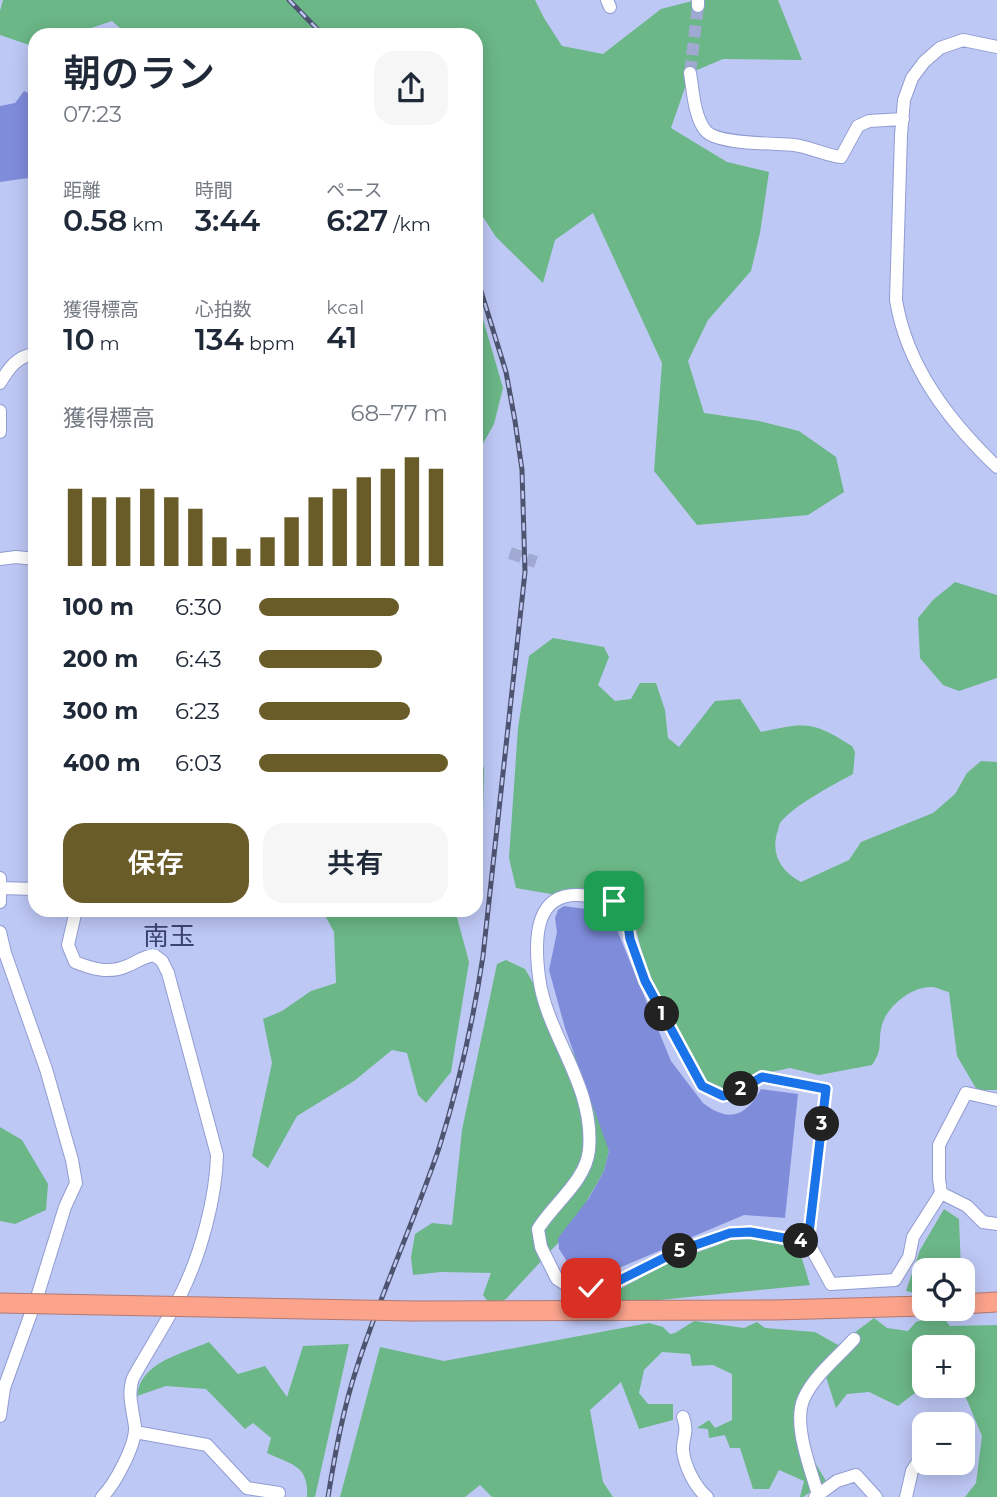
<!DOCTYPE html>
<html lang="ja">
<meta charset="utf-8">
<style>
:root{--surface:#fff;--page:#f6f6f7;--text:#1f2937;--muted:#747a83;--accent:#6a5c29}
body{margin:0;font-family:Montserrat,"Noto Sans JP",sans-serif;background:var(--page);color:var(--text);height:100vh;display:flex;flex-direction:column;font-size:26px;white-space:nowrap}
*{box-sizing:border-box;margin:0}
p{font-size:23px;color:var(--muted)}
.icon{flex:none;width:38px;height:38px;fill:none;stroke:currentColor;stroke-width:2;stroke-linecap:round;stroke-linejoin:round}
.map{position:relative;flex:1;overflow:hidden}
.sheet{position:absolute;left:28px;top:28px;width:455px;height:889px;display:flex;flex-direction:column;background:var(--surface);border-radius:21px;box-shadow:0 4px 18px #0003}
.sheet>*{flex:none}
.fabs{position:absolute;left:912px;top:1258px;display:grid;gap:14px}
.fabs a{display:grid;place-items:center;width:63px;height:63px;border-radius:14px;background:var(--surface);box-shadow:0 4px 18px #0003;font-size:35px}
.pin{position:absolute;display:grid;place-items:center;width:60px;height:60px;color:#fff;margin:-30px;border-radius:14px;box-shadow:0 4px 10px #0006}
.km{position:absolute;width:35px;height:35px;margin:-18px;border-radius:50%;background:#222;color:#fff;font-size:19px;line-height:35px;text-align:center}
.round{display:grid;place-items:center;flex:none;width:74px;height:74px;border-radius:21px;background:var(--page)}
.summary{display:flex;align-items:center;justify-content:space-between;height:119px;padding:0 35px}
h1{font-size:38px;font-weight:600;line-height:52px}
.metrics{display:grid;grid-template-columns:repeat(3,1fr);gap:10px;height:119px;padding:7px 35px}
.metrics div{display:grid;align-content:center}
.metrics b{font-size:30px;font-weight:600}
.metrics small{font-size:19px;font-weight:400}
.metrics p{font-size:19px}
.chart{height:196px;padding:14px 35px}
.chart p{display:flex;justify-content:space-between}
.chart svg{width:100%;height:126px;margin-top:7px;stroke:var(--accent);stroke-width:6}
.primary-button{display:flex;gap:14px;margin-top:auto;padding:14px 35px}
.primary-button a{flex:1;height:80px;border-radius:21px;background:var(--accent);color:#fff;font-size:28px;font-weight:600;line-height:80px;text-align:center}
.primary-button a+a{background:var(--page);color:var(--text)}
ul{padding:0 35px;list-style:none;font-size:23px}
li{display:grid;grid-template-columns:112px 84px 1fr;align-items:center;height:52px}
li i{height:18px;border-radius:9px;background:var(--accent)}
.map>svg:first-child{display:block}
.green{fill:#6bb787}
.water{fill:#7f8cda}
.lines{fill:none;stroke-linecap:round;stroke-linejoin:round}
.minor-tunnel{stroke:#a0a9d1;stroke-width:12;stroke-dasharray:12 6;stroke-linecap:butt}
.minor-casing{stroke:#919cd2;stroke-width:14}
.highway-casing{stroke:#b27972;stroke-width:21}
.minor{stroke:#fff;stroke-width:12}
.highway{stroke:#fca38c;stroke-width:19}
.rail-casing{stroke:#4e546f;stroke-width:5}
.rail{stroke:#bec8f5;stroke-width:2.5;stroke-dasharray:8;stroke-linecap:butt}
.highway-bridge-casing{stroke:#b27972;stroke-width:21;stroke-linecap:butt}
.highway-bridge{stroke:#fca38c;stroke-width:19}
.route-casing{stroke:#fff;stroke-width:14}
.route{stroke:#1a73e8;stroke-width:9}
.labels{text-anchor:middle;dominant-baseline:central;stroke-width:6;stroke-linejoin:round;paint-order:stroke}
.quarter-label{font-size:26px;fill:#3c4474;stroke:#bec8f5}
</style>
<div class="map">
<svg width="997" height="1497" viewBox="0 0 997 1497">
<rect width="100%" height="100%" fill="#bec8f5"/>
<path class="green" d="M 3,0 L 535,0 L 544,18 L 562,46 L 603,54 L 661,9 L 696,0 L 778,0 L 802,60 L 723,59 L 690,73 L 671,128 L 727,162 L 769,172 L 760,233 L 751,271 L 708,320 L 688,361 L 704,413 L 759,421 L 799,431 L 836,457 L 844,492 L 808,515 L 697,525 L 654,471 L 662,363 L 593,213 L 555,240 L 543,283 L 496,237 L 476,206 L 476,35 L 128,35 L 112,21 L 71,35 L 35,35 L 35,47 L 0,35 L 0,11 Z
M 476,295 L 503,388 L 494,424 L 476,456 Z
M 955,582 L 997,595 L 997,678 L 959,691 L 943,685 L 920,658 L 918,618 L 933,600 Z
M 553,638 L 604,647 L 609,657 L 598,685 L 615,701 L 631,699 L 640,683 L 656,683 L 665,710 L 668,738 L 679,747 L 715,701 L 740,699 L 761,732 C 805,722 813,721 852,746 L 855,752 L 853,774 C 833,785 794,805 780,823 C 779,825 778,831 777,833 C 771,855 781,871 801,882 L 849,860 L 861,842 L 933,813 L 955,794 L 967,773 L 981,761 L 997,762 L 997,1090 L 977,1090 L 957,1056 L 949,992 C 944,991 938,988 933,987 C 912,985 884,1008 881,1029 C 878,1045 883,1049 872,1065 L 819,1075 L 790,1068 L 771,1072 L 738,1102 L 708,1084 L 660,997 L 644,961 L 633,917 L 630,885 L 618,873 L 599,875 L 586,887 L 568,897 L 516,888 L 509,858 L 518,728 L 529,656 Z
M 476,741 L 484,769 L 483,812 L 476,864 Z
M 322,910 L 455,910 L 469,962 L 451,1072 L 426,1103 L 418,1095 L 407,1053 L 392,1050 L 354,1081 L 297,1116 L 268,1168 L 252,1156 L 272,1063 L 263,1019 L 282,1011 L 311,991 L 336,983 L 334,932 Z
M 506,960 L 525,969 L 596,1092 L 609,1151 L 604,1171 L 570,1230 L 506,1299 L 491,1306 L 483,1295 L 491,1273 L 441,1272 L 413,1275 L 411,1257 L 415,1234 L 432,1223 L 452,1225 L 462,1130 L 497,964 Z
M 0,1127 L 22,1140 L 48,1184 L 46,1210 L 15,1224 L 0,1221 Z
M 944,1209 L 959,1219 L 961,1270 L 924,1270 L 924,1295 L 906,1291 L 920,1250 Z
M 740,1230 L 759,1239 L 799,1249 L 810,1285 L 620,1304 L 592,1304 L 670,1262 L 718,1245 Z
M 941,1314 L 950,1326 L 997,1325 L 997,1497 L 965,1497 L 976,1483 L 982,1436 L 961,1386 L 962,1386 L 962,1348 L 924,1348 L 924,1386 L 898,1406 L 869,1392 L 847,1394 L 836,1408 L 826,1377 L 816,1376 L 800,1392 L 795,1415 L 813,1459 L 826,1481 L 803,1497 L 800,1497 L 804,1481 L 779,1470 L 769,1489 L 753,1489 L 740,1448 L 730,1448 L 725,1435 L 709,1438 L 708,1429 L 697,1428 L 709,1420 L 715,1428 L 732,1420 L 732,1374 L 713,1365 L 692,1366 L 690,1354 L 662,1352 L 644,1370 L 639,1393 L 648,1404 L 673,1404 L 673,1420 L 639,1429 L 621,1382 L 590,1410 L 603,1482 L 613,1497 L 492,1497 L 480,1485 L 465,1497 L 340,1497 L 380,1347 L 444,1361 L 649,1323 L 663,1327 L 670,1334 L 675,1333 L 694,1321 L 744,1328 L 757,1322 L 765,1328 L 815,1332 L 838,1345 L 874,1318 L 887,1328 L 908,1331 L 916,1322 Z
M 209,1342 L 238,1374 L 265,1366 L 287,1397 L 303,1346 L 349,1344 L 315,1497 L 307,1497 C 309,1465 292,1465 267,1453 L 271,1438 L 253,1423 L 245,1429 L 206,1389 L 166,1386 L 137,1396 C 140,1362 182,1354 209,1342 Z"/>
<path class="water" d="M 24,91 L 35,96 L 35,177 L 0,182 L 0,106 L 15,103 Z
M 564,906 L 608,912 L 618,919 L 617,930 L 671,1061 L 703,1103 C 730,1124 747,1115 761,1089 L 798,1094 L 785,1218 L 744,1215 L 593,1279 L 575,1274 L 559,1249 L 558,1238 L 589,1198 L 604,1171 L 609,1151 L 565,1028 L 549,970 L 557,932 L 555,918 L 558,910 Z"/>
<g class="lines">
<path class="minor-tunnel" d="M 690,73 L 698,6
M 510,553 L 536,562"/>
<g class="minor-casing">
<path id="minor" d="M 607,0 L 610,7
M 698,6 L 698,0
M 997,47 L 963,40 L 940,48 L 924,62 L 912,78 L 904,100 L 901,135 L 896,300 C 907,367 949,421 997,467
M 690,73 C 693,90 694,116 705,130 C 716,145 776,143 794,145 C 810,147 824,155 841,157 L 858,126 L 869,121 L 903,119
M 0,383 C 9,368 17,356 35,354
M 0,411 L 0,432
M 0,559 L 16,557 L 35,559
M 0,878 L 0,902
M 0,888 L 35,889
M 76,910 L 68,945 L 75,962 C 92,969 109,974 127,966 C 137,962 142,957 154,955 L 162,961 L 168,973 L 217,1155 C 216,1198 201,1253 182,1292 C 167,1322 149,1349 133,1378 C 127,1394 133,1410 135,1427 C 136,1445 115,1484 102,1497
M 0,932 L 5,953 L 46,1069 L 72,1160 L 76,1183 L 65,1207 L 38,1294 L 4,1388 L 0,1416
M 941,1193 L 967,1206 L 983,1222 L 997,1224
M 808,1242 L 750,1232 L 730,1233 L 678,1251 L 610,1285 L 591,1288 L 565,1284 L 557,1279 L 541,1247 L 538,1229 C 553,1204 586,1181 589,1150 C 595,1085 546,1035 539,977 C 534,938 534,887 588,896 C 605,899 612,900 626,912 L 630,939 L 645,981 L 702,1086 L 724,1096 L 733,1094 L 762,1077 L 826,1089 L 808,1242 L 831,1284 L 895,1280 L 909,1257 L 913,1237 L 941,1193 L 939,1179 L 939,1145 L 966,1093 L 997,1100
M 683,1417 C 689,1434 682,1437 683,1451 C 685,1467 695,1487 707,1497
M 135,1432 L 207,1445 L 247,1488 L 279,1493
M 818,1495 C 811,1469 792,1424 804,1398 C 814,1376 838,1357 854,1339
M 815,1497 L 837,1481 L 856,1475 L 876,1497
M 906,1497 L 912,1471 L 921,1457"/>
</g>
<g class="highway-casing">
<path id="highway" d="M 962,1304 L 997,1302
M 412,1311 L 775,1310 L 924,1306"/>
</g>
<use href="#minor" class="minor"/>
<use href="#highway" class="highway"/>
<g class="rail-casing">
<path id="rail" d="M 289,0 L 323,35
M 328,1497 C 335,1454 343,1409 357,1367 C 381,1293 414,1222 439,1148 C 459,1085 473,1022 483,956 L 525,572 L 522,470 L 515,421 L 506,372 L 476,275"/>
</g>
<use href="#rail" class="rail"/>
<g class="highway-bridge-casing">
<path id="highway-bridge" d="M 0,1303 L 412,1311"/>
</g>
<use href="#highway-bridge" class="highway-bridge"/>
</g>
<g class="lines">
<g class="route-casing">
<path id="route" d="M 591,1288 L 610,1285 L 678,1251 L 730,1233 L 750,1232 L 808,1242 L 826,1089 L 762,1077 L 733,1094 L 723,1096 L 702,1086 L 645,981 L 630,939 L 626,912 L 614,901"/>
</g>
<use href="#route" class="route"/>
</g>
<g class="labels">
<g class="quarter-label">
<text x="169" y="936">南玉</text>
</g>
</g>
</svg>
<div class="fabs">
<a><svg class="icon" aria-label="locate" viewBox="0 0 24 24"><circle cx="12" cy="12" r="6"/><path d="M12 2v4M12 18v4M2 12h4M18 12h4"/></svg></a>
<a>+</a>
<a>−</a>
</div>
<div class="pin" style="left:614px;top:901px;background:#1e9e55"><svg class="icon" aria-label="arrive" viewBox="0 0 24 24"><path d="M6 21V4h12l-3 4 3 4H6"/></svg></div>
<div class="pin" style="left:591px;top:1288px;background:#d93025"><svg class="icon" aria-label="check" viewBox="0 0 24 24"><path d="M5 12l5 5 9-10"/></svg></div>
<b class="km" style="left:662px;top:1014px">1</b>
<b class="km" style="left:741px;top:1089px">2</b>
<b class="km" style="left:822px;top:1124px">3</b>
<b class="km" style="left:801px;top:1241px">4</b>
<b class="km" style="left:680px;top:1251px">5</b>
<section class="sheet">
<div class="summary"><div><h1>朝のラン</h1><p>07:23</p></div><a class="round"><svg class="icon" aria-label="share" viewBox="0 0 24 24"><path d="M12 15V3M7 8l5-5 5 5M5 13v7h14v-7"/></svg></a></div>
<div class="metrics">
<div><p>距離</p><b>0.58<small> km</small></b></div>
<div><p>時間</p><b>3:44</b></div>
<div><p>ペース</p><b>6:27<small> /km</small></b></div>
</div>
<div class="metrics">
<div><p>獲得標高</p><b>10<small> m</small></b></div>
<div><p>心拍数</p><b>134<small> bpm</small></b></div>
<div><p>kcal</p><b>41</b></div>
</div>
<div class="chart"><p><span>獲得標高</span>68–77 m</p>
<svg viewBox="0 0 160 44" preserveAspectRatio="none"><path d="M5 44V17M15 44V20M25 44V20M35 44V17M45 44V20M55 44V24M65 44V34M75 44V38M85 44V34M95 44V27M105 44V20M115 44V17M125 44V13M135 44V10M145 44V6M155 44V10"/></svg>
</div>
<ul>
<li><b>100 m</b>6:30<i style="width:74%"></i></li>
<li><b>200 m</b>6:43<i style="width:65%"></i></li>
<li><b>300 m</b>6:23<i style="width:80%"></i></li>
<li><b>400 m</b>6:03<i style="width:100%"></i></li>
</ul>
<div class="primary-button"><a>保存</a><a>共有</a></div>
</section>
</div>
